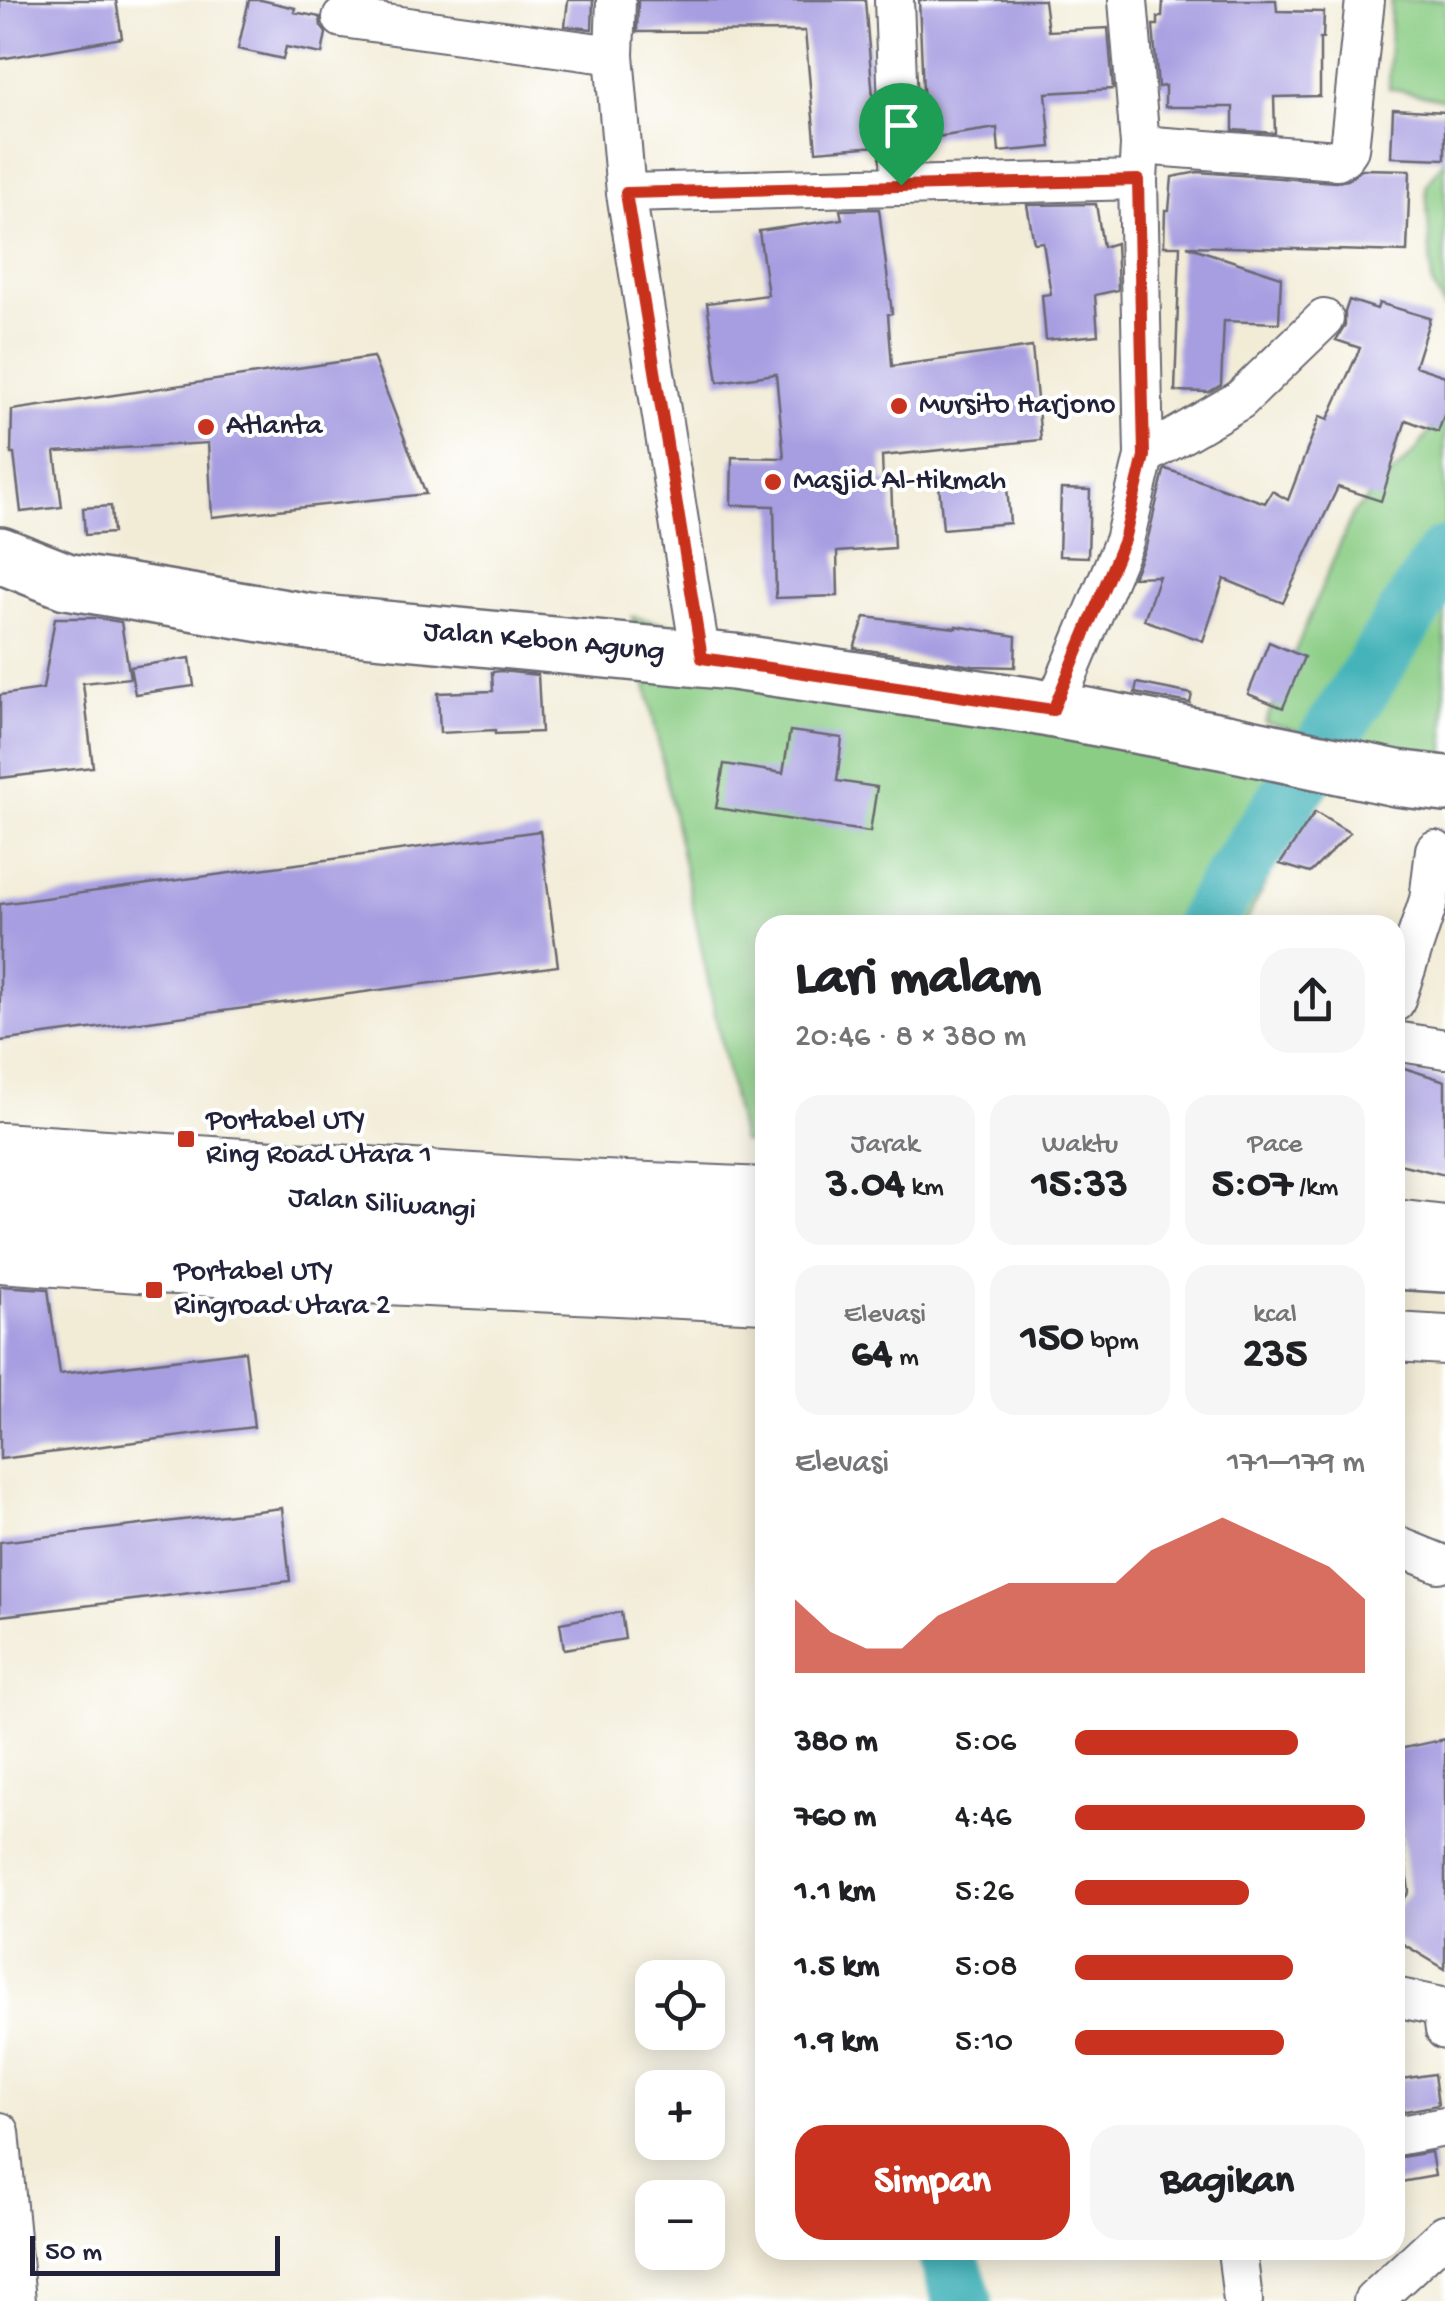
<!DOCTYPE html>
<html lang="id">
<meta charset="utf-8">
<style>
:root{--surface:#fff;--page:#f6f6f6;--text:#202124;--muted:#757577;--accent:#c8321e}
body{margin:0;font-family:"Gochi Hand",sans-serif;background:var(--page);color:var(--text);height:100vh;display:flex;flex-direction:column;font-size:38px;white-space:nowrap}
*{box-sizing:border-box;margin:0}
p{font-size:32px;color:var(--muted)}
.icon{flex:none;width:55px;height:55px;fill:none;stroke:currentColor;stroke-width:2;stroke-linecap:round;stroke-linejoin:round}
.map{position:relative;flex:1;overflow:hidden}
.drawer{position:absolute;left:755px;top:915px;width:650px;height:1345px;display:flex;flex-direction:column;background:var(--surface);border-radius:30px;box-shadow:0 5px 25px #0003}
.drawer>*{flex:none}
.tools{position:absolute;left:635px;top:1960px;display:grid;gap:20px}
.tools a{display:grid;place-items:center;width:90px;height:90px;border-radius:20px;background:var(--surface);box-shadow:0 5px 25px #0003;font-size:50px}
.scale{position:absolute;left:30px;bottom:25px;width:250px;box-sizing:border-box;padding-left:10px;border:5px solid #22223b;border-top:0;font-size:28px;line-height:35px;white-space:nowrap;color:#22223b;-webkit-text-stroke:8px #fff;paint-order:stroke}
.pin{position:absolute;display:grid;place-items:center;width:85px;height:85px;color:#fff;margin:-102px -42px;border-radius:50% 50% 50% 0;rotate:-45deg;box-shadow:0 0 10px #0007}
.pin .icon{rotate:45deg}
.round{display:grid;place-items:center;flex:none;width:105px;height:105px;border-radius:30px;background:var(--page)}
.summary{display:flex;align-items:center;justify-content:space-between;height:170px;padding:0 40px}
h1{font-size:55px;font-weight:700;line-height:75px}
.figures{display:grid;grid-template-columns:repeat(3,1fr);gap:15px;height:170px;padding:10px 40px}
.figures div{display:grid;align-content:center;border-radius:25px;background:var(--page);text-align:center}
.figures b{font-size:42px;font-weight:700}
.figures small{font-size:28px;font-weight:400}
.figures p{font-size:28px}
.chart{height:280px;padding:20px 40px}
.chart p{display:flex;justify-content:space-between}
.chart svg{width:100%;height:180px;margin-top:10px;fill:var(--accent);opacity:.7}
.action{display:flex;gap:20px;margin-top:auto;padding:20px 40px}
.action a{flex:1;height:115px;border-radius:30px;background:var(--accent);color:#fff;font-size:40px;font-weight:700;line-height:115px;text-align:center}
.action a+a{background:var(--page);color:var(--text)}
ul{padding:0 40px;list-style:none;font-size:32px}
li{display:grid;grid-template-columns:160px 120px 1fr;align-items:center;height:75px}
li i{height:25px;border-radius:12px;background:var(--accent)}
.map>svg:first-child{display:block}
.green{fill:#8bcd85;stroke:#567860;stroke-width:2.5}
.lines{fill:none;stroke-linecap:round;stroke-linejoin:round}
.river{stroke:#44b4ba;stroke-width:60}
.building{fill:#a79ee1}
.minor-casing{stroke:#6b6972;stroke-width:42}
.tertiary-casing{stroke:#6b6972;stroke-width:52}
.primary-casing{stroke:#6b6972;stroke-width:60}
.trunk-casing{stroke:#6b6972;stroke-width:60}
.minor{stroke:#fff;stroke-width:38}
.tertiary{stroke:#fff;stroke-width:48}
.primary{stroke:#fff;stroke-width:55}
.trunk{stroke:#fff;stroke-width:55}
.route-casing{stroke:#fff;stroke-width:20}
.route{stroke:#c8321e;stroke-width:12}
.poi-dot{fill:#c8321e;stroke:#fff;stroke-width:4}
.labels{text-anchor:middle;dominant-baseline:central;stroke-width:8;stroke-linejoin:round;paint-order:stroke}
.poi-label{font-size:30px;fill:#22223b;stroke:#fff;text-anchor:start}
.street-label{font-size:30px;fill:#22223b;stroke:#fff}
</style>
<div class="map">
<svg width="1445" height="2301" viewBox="0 0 1445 2301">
<rect width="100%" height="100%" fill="#fff"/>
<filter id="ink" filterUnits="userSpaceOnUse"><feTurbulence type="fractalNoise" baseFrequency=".01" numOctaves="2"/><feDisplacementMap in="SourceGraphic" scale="20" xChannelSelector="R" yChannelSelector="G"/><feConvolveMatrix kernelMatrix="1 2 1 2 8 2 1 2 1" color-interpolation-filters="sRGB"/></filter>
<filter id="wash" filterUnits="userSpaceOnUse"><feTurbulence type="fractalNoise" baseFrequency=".0048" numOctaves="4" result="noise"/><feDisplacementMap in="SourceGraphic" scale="40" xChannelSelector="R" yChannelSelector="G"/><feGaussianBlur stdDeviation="2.25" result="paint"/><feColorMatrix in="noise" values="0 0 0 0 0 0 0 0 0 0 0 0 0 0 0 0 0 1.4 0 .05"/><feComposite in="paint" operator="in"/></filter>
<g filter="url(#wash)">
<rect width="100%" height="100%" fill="#f2ecd7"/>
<path class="green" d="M 1391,0 L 1445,0 L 1445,100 L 1389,88 Z
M 1445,159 L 1445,310 L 1432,284 L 1426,186 Z
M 1445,409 L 1445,754 L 1347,743 L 1265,723 L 1353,513 L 1416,451 Z
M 632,617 L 1327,763 L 1244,925 L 765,925 L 765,1143 L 742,1142 Z"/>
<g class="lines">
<path class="river" d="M 1204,925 L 1221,895 L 1324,746 L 1445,556
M 946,2250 L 963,2301"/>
</g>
<g id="blocks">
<path class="building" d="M 0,0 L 116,0 L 122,38 L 0,59 Z
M 249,0 L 261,0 L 295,8 L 294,12 L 320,17 L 321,26 L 326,33 L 322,54 L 286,47 L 283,59 L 238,49 Z
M 568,0 L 593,0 L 592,29 L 565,26 Z
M 638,0 L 865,0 L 877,146 L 816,151 L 805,31 L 637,32 Z
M 919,0 L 1044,0 L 1048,31 L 1108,28 L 1113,89 L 1046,93 L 1051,147 L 999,152 L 997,128 L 930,138 L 923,90 Z
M 1163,0 L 1276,0 L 1277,11 L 1324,12 L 1323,38 L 1320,38 L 1320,96 L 1274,97 L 1275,133 L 1233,130 L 1233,107 L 1165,107 L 1165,86 L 1158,87 L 1153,25 L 1158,25 L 1158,17 L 1162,17 Z
M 1393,109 L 1445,112 L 1445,159 L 1391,157 Z
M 1362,169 L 1410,170 L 1407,252 L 1187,246 L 1281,277 L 1279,323 L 1224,321 L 1221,385 L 1209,392 L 1175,391 L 1180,246 L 1164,246 L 1165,210 L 1169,210 L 1172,177 L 1198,172 L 1335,182 L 1348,180 Z
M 1096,204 L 1103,247 L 1116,243 L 1118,290 L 1095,295 L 1098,335 L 1046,340 L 1042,295 L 1051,294 L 1043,242 L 1034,243 L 1027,205 Z
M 879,209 L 892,313 L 888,314 L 892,366 L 1032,347 L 1041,440 L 882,456 L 883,482 L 891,482 L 894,548 L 837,552 L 838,596 L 776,598 L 774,506 L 731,505 L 732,457 L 784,458 L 776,374 L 718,382 L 707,303 L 768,295 L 759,231 L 842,219 L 840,210 Z
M 1349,300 L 1377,309 L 1379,303 L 1430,318 L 1415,366 L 1445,376 L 1445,413 L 1438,432 L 1406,420 L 1381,501 L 1338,487 L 1283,603 L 1224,579 L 1203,641 L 1144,620 L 1159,576 L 1133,577 L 1146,546 L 1164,471 L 1166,469 L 1265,503 L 1272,491 L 1288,500 L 1320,416 L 1328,419 L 1360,348 L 1336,340 L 1345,326 L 1345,312 Z
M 373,357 L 426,494 L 212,517 L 208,443 L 55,452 L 62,507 L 21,512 L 14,454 L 11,454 L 12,410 Z
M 939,484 L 1007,487 L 1010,523 L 943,529 Z
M 1061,489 L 1090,490 L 1088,557 L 1059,556 Z
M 111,506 L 113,533 L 85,535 L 83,508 Z
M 865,617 L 956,628 L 956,626 L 1016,636 L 1015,667 L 973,666 L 854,648 Z
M 55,618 L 96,618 L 121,622 L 130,678 L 83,683 L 93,767 L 0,778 L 0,695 L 43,689 Z
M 1269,642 L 1304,657 L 1283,708 L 1248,694 Z
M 190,658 L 194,686 L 135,694 L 130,667 Z
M 501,671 L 538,675 L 541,732 L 495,734 L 495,730 L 440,733 L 438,693 L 493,691 L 492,672 Z
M 1137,683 L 1192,694 L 1190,703 L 1135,693 Z
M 790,731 L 842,738 L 837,781 L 877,787 L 870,832 L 716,808 L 724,764 L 783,773 Z
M 1315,812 L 1350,833 L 1310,873 L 1280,864 Z
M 540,831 L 558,966 L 0,1041 L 0,904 Z
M 1401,1067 L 1445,1081 L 1445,1175 L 1395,1163 L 1395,1088 Z
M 0,1286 L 48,1289 L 60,1374 L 245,1351 L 254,1427 L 0,1459 Z
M 282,1508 L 290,1581 L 0,1616 L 0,1542 Z
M 621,1612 L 625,1639 L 564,1649 L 560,1623 Z
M 1445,1739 L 1445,1969 L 1395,1939 L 1398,1908 L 1409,1892 L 1401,1828 L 1395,1830 L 1395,1750 Z
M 1434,2074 L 1438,2105 L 1395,2113 L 1395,2080 Z
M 1431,2152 L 1435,2176 L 1395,2183 L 1395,2158 Z"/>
</g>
</g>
<g filter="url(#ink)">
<use href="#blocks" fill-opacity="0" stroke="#6b6972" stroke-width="2.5"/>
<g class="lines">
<g class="minor-casing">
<path id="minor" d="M 616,0 L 614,55 L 626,193 L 701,658
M 894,0 L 901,185
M 342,18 L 614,55
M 1140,145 L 1337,160 L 1344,156 L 1349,149 L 1365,0
M 626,193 L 1138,180
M 1144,456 L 1240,400 L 1324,319
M 1053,710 L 1124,541 L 1144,456 L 1138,180 L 1140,145 L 1128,0
M 1395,1002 L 1429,900 L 1435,850
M 1395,1041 L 1445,1049
M 1395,1545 L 1439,1563
M 1395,1997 L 1442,2007 L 1445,2030
M 0,2132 L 16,2301
M 1395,2136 L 1445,2127
M 1237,2250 L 1243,2301
M 1373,2301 L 1445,2234"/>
</g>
<g class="tertiary-casing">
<path id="tertiary" d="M 0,1147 L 534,1182 L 765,1192
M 1395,1224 L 1445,1230
M 0,1258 L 154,1269 L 765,1298
M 1395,1337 L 1445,1340"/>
</g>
<g class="primary-casing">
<path id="primary" d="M 0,555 L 66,581 L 310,622 L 733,662 L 1033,706 L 1226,742 L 1396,778 L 1445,784"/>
</g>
<g class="trunk-casing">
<path id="trunk" d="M 0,1177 L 532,1215 L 765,1227
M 0,1219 L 496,1254 L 765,1266
M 1395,1261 L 1445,1264"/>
</g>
<use href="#minor" class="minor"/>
<use href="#tertiary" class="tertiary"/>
<use href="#primary" class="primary"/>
<use href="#trunk" class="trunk"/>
</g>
</g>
<g class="lines" filter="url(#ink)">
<g class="route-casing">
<path id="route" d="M 1138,180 L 1144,456 L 1124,540 L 1053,710 L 702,658 L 626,193 Z"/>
</g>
<use href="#route" class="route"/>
</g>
<g class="poi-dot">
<circle cx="899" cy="406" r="10"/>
<circle cx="206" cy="427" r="10"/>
<circle cx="773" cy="482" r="10"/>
<rect x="176" y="1129" width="20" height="20" rx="5"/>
<rect x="144" y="1280" width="20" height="20" rx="5"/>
</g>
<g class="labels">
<g class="poi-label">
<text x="919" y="406">Mursito Harjono</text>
<text x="226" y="427">Atlanta</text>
<text x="793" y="482">Masjid Al-Hikmah</text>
<text x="206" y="1122">Portabel UTY<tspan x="206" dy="34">Ring Road Utara 1</tspan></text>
<text x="174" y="1273">Portabel UTY<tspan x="174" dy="34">Ringroad Utara 2</tspan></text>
</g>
<g class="street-label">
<text transform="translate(544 643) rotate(5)">Jalan Kebon Agung</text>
<text transform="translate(382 1205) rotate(4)">Jalan Siliwangi</text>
</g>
</g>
</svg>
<div class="tools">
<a><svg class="icon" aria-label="locate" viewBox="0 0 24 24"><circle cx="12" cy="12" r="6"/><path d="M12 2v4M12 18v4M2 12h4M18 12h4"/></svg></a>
<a>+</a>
<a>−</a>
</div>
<div class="scale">50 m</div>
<div class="pin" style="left:901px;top:185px;background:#1e9e55"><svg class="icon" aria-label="arrive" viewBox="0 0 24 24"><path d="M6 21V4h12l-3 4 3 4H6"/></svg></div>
<section class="drawer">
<div class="summary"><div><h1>Lari malam</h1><p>20:46 · 8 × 380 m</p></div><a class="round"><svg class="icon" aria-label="share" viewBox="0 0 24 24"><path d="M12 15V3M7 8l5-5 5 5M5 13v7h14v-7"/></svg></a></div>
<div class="figures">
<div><p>Jarak</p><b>3.04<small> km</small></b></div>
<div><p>Waktu</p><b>15:33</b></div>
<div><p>Pace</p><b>5:07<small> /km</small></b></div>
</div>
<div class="figures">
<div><p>Elevasi</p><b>64<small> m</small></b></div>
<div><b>150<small> bpm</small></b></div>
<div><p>kcal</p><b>235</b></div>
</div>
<div class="chart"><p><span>Elevasi</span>171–179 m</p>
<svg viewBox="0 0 160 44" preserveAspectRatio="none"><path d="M0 44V26L10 34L20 38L30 38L40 30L50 26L60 22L70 22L80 22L90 22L100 14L110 10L120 6L130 10L140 14L150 18L160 26V44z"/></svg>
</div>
<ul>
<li><b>380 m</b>5:06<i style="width:77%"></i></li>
<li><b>760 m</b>4:46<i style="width:100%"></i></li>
<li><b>1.1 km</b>5:26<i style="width:60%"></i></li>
<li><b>1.5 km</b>5:08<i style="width:75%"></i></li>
<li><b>1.9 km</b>5:10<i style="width:72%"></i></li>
</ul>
<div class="action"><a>Simpan</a><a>Bagikan</a></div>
</section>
</div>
